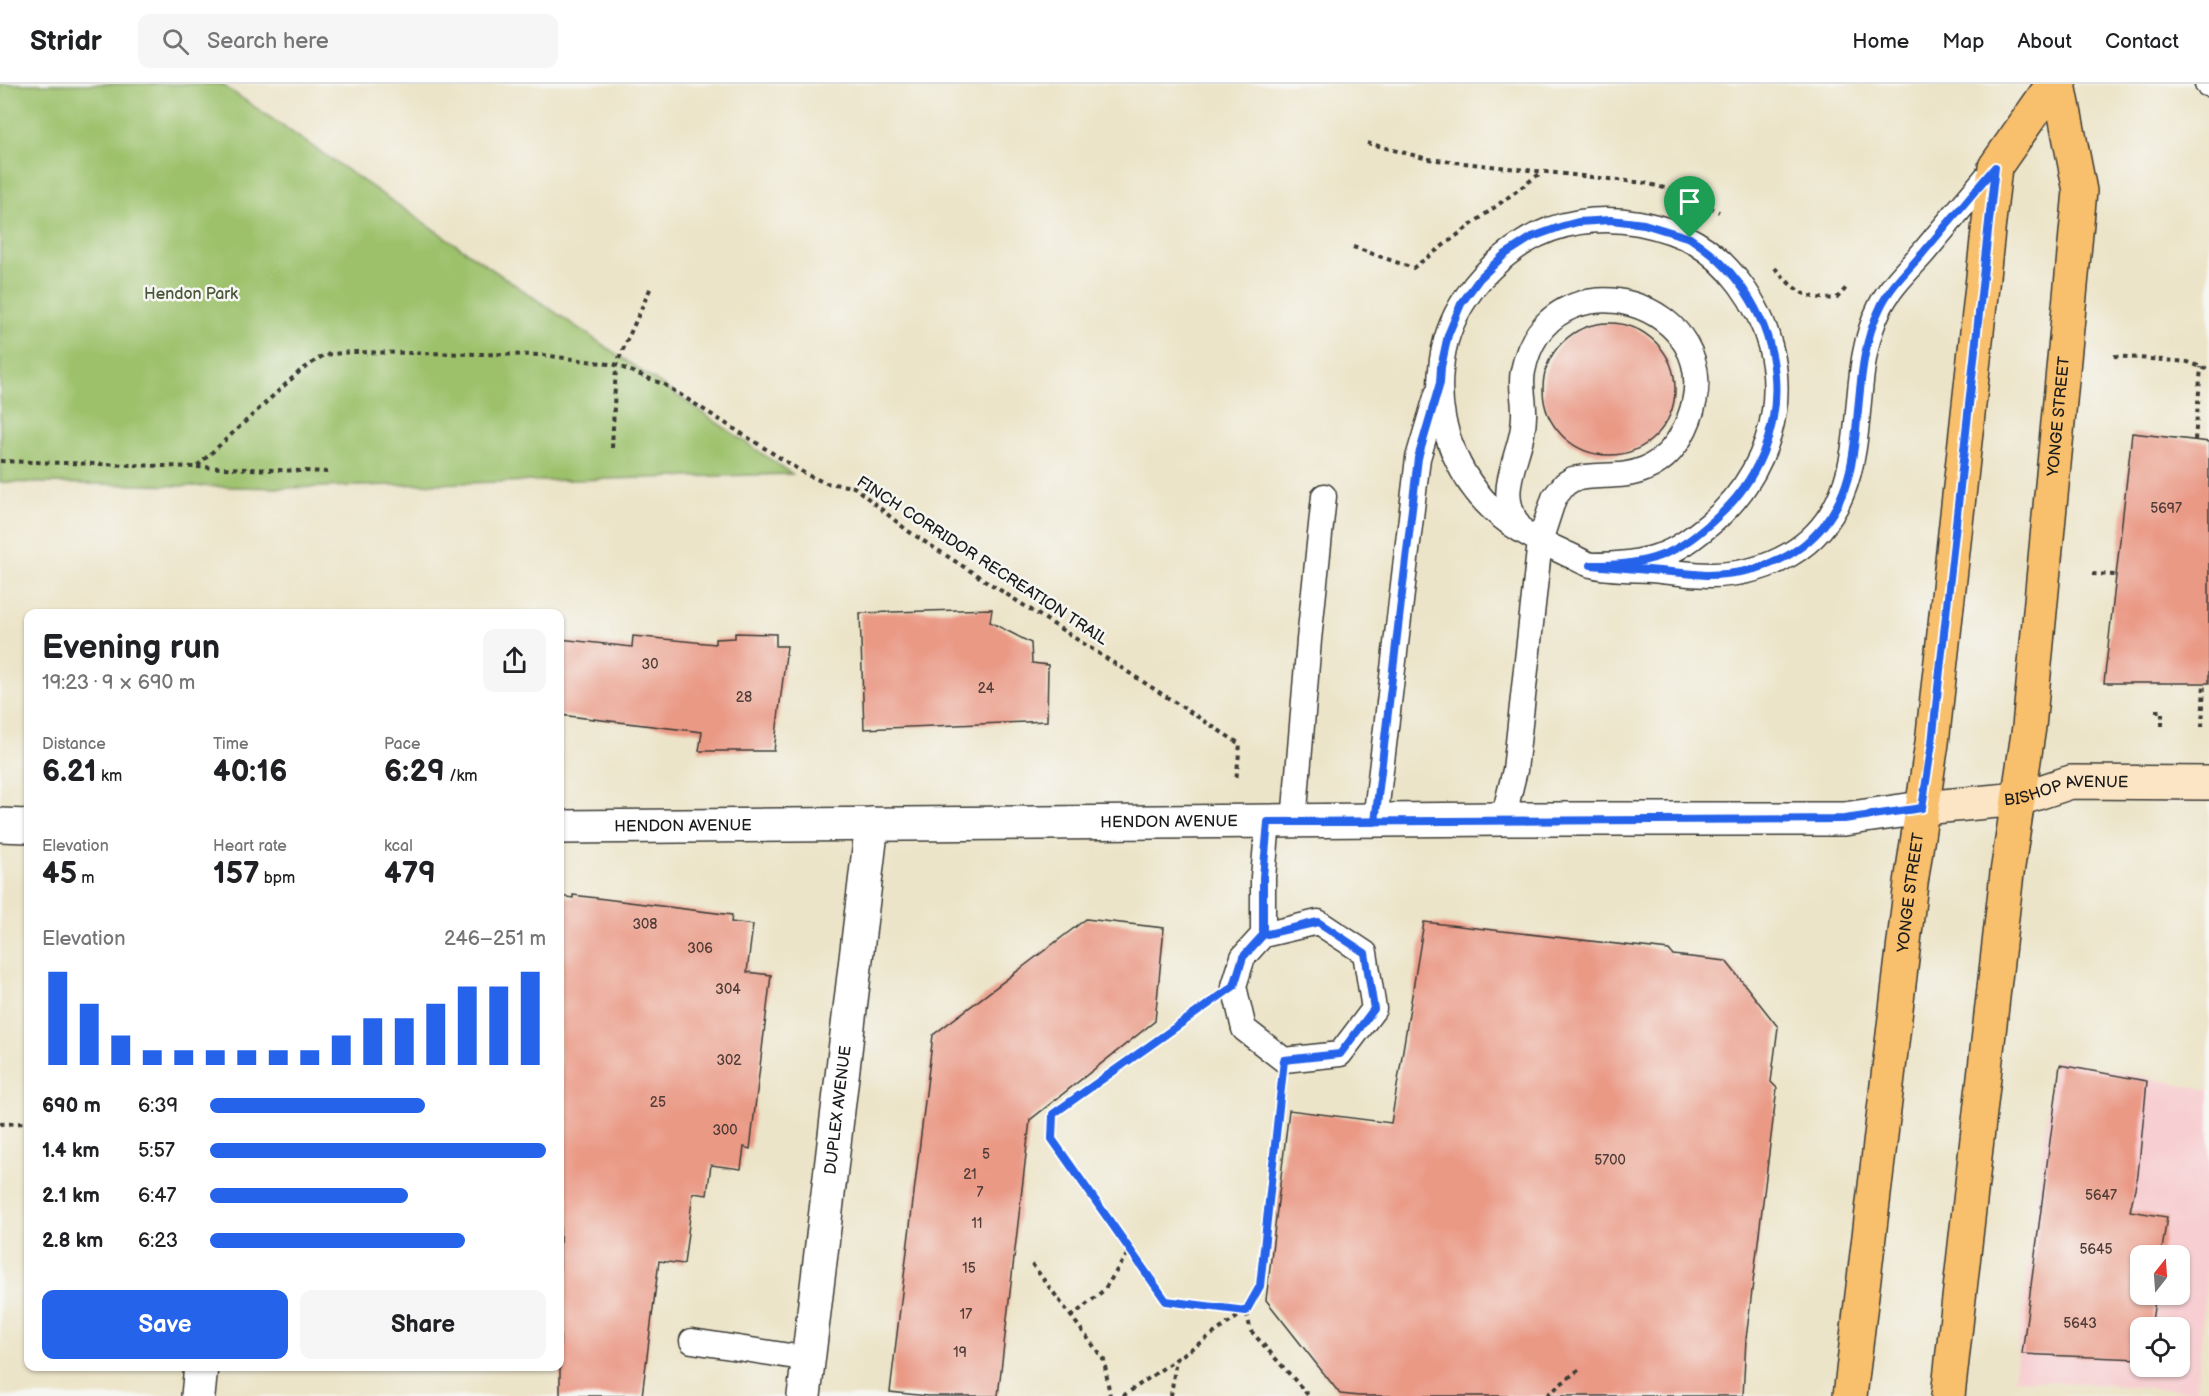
<!DOCTYPE html>
<meta charset="utf-8">
<style>
:root{--surface:#fff;--page:#f6f6f6;--text:#202124;--muted:#757577;--line:#e0e0e0;--accent:#2563eb}
body{margin:0;font-family:"Balsamiq Sans",sans-serif;background:var(--page);color:var(--text);height:100vh;display:flex;flex-direction:column;font-size:22px;white-space:nowrap}
*{box-sizing:border-box;margin:0}
p{font-size:20px;color:var(--muted)}
.icon{flex:none;width:33px;height:33px;fill:none;stroke:currentColor;stroke-width:2;stroke-linecap:round;stroke-linejoin:round}
.map{position:relative;flex:1;overflow:hidden}
.panel{position:absolute;left:24px;top:525px;width:540px;height:762px;display:flex;flex-direction:column;background:var(--surface);border-radius:12px;box-shadow:0 2px 4px #0004}
.panel>*{flex:none}
.needle{width:39px;rotate:17deg}
.fabs{position:absolute;left:2130px;top:1161px;display:grid;gap:12px}
.fabs a{display:grid;place-items:center;width:60px;height:60px;border-radius:12px;background:var(--surface);box-shadow:0 2px 4px #0004;font-size:30px}
.pin{position:absolute;display:grid;place-items:center;width:51px;height:51px;color:#fff;margin:-62px -26px;border-radius:50% 50% 50% 0;rotate:-45deg;box-shadow:0 0 6px #0007}
.pin .icon{rotate:45deg}
.round{display:grid;place-items:center;flex:none;width:63px;height:63px;border-radius:12px;background:var(--page)}
.headline{display:flex;align-items:center;justify-content:space-between;height:102px;padding:0 18px}
h1{font-size:33px;font-weight:600;line-height:45px}
.figures{display:grid;grid-template-columns:repeat(3,1fr);gap:9px;height:102px;padding:6px 18px}
.figures div{display:grid;align-content:center}
.figures b{font-size:30px;font-weight:600}
.figures small{font-size:16px;font-weight:400}
.figures p{font-size:16px}
.chart{height:168px;padding:12px 18px}
.chart p{display:flex;justify-content:space-between}
.chart svg{width:100%;height:108px;margin-top:6px;stroke:var(--accent);stroke-width:6}
.action{display:flex;gap:12px;margin-top:auto;padding:12px 18px}
.action a{flex:1;height:69px;border-radius:12px;background:var(--accent);color:#fff;font-size:24px;font-weight:600;line-height:69px;text-align:center}
.action a+a{background:var(--page);color:var(--text)}
ul{padding:0 18px;list-style:none;font-size:20px}
li{display:grid;grid-template-columns:96px 72px 1fr;align-items:center;height:45px}
li i{height:15px;border-radius:8px;background:var(--accent)}
header{display:flex;align-items:center;gap:36px;box-sizing:border-box;height:84px;padding:0 30px;background:var(--surface);border-bottom:2px solid var(--line)}
header strong{font-size:28px}
nav{display:flex;gap:33px;margin-inline-start:auto;font-size:21px}
.search{width:420px;height:54px;background:var(--page);display:flex;align-items:center;gap:15px;box-sizing:border-box;padding:0 21px;border-radius:12px;color:var(--muted);font-size:22px}
.map>svg:first-child{display:block}
.built{fill:#f7cfd2;fill-rule:evenodd}
.green{fill:#9cc16b;stroke:#5c6e44;stroke-width:1.5}
.building{fill:#ea9985}
.lines{fill:none;stroke-linecap:round;stroke-linejoin:round}
.lane-casing{stroke:#3b3a36;stroke-width:27}
.street-casing{stroke:#3b3a36;stroke-width:36}
.secondary-casing{stroke:#3b3a36;stroke-width:36}
.primary-casing{stroke:#3b3a36;stroke-width:36}
.path{stroke:#3b3a36;stroke-width:4;stroke-dasharray:4.5 4.5;stroke-linecap:butt}
.lane{stroke:#fff;stroke-width:24}
.street{stroke:#fff;stroke-width:33}
.secondary{stroke:#fce5c4;stroke-width:33}
.primary{stroke:#f8bf6c;stroke-width:33}
.route-casing{stroke:#fff;stroke-width:12}
.route{stroke:#2563eb;stroke-width:8}
.labels{text-anchor:middle;dominant-baseline:central;stroke-width:5;stroke-linejoin:round;paint-order:stroke}
.number-label{font-size:14px;fill:#503b36}
.park-label{font-size:16px;fill:#495638;stroke:#f6f6f2}
.street-label{font-size:16px;fill:#1c1c1c;stroke:#f6f6f2}
</style>
<header>
<strong>Stridr</strong>
<div class="search"><svg class="icon" aria-label="search" viewBox="0 0 24 24"><circle cx="10" cy="10" r="6"/><path d="M15 15l6 6"/></svg>Search here</div>
<nav><a>Home</a><a>Map</a><a>About</a><a>Contact</a></nav>
</header>
<div class="map">
<svg width="2209" height="1312" viewBox="0 0 2209 1312">
<rect width="100%" height="100%" fill="#f6f6f2"/>
<filter id="ink" filterUnits="userSpaceOnUse"><feTurbulence type="fractalNoise" baseFrequency=".0167" numOctaves="2"/><feDisplacementMap in="SourceGraphic" scale="12" xChannelSelector="R" yChannelSelector="G"/><feConvolveMatrix kernelMatrix="1 2 1 2 8 2 1 2 1" color-interpolation-filters="sRGB"/></filter>
<filter id="wash" filterUnits="userSpaceOnUse"><feTurbulence type="fractalNoise" baseFrequency=".008" numOctaves="4" result="noise"/><feDisplacementMap in="SourceGraphic" scale="24" xChannelSelector="R" yChannelSelector="G"/><feGaussianBlur stdDeviation="1.35" result="paint"/><feColorMatrix in="noise" values="0 0 0 0 0 0 0 0 0 0 0 0 0 0 0 0 0 1.4 0 .05"/><feComposite in="paint" operator="in"/></filter>
<g filter="url(#wash)">
<rect width="100%" height="100%" fill="#ece4c8"/>
<path class="built" d="M 2054,975 L 2209,1006 L 2209,1158 L 2197,1307 L 2014,1295 ZM 2140,1172 L 2180,1172 L 2180,1210 L 2140,1210 ZM 2140,1244 L 2180,1244 L 2180,1282 L 2140,1282 Z"/>
<path class="green" d="M 0,0 L 221,0 L 792,390 L 285,404 L 0,398 Z"/>
<g id="blocks">
<path class="building" d="M1543 305a66 66 0 1 1 132 0a66 66 0 1 1-132 0Z
M 2132,349 L 2209,358 L 2209,599 L 2104,599 Z
M 992,525 L 990,538 L 1031,559 L 1032,579 L 1048,581 L 1047,637 L 864,645 L 860,529 Z
M 735,549 L 776,550 L 776,562 L 787,562 L 774,667 L 699,667 L 702,648 L 560,631 L 560,555 L 632,563 L 633,552 L 715,560 L 715,555 L 735,554 Z
M 573,811 L 732,831 L 731,838 L 753,841 L 747,888 L 771,891 L 750,1065 L 744,1063 L 741,1085 L 711,1081 L 707,1111 L 693,1109 L 684,1180 L 659,1177 L 642,1312 L 560,1312 L 560,812 L 573,814 Z
M 1086,835 L 1164,844 L 1155,937 L 1030,1036 L 998,1312 L 927,1312 L 890,1308 L 933,951 Z
M 1424,838 L 1669,866 L 1673,871 L 1726,877 L 1778,943 L 1771,998 L 1777,1004 L 1746,1255 L 1743,1312 L 1359,1312 L 1340,1310 L 1266,1216 L 1289,1026 L 1391,1039 Z
M 2060,981 L 2147,997 L 2138,1091 L 2130,1127 L 2167,1133 L 2161,1172 L 2140,1172 L 2140,1210 L 2156,1210 L 2151,1244 L 2140,1244 L 2140,1275 L 2022,1270 Z"/>
</g>
</g>
<g filter="url(#ink)">
<use href="#blocks" fill-opacity="0" stroke="#3b3a36" stroke-width="1.5"/>
<g class="lines">
<g class="lane-casing">
<path id="lane" d="M 2207,0 L 2209,0
M 1591,481 C 1614,481 1637,480 1659,472 C 1678,466 1694,453 1710,440 C 1783,378 1798,278 1740,200 C 1712,163 1684,148 1639,139 C 1600,132 1557,137 1523,159 C 1479,187 1445,231 1441,285 C 1435,342 1460,403 1507,437 C 1525,451 1547,460 1567,470 C 1575,473 1583,479 1591,481 C 1609,486 1632,485 1651,486 C 1671,488 1692,491 1712,491 C 1769,490 1820,464 1842,409 C 1866,350 1851,281 1880,223 C 1890,203 1908,186 1923,169 C 1947,140 1971,112 1995,83
M 1503,735 L 1515,686 L 1540,457 L 1554,414 L 1565,400 L 1573,395 C 1597,389 1622,395 1645,385 C 1667,376 1681,356 1689,335 C 1735,217 1547,163 1523,287 C 1520,301 1524,313 1524,327 C 1526,370 1490,404 1521,445
M 1375,737 L 1418,374 L 1437,310
M 1294,738 L 1309,556 L 1324,412
M 1263,851 L 1318,838 L 1365,869 L 1374,925 L 1340,970 L 1284,976 L 1244,945 L 1234,902 L 1243,873 L 1263,851 L 1263,793 L 1268,738
M 692,1257 L 809,1275"/>
</g>
<g class="street-casing">
<g id="street">
<path d="M 0,741 L 28,742"/>
<path id="s1" d="M 560,743 L 1503,735 L 1844,735 L 1922,724"/>
<path d="M 198,1312 L 201,1282"/>
<path id="s2" d="M 804,1312 L 872,740"/>
</g>
</g>
<g class="secondary-casing">
<g id="secondary">
<path id="s3" d="M 1922,724 L 2019,715 L 2071,698 L 2209,699"/>
</g>
</g>
<g class="primary-casing">
<g id="primary">
<path id="s4" d="M 1850,1312 L 1911,799 L 1932,659 L 1995,83 L 2053,0"/>
<path id="s5" d="M 1948,1312 L 2007,789 L 2029,643 L 2080,107 L 2059,0"/>
</g>
</g>
<path class="path" d="M 1367,59 L 1428,75 L 1645,99 L 1680,108 L 1719,128
M 1353,163 L 1413,184 L 1542,88
M 1775,184 C 1794,206 1806,217 1837,214 L 1847,203
M 2114,272 L 2188,278 L 2209,286
M 2195,356 L 2201,283
M 612,364 L 616,281 L 651,203
M 0,377 L 196,383 L 299,288 L 324,271 L 351,268 L 543,271 L 616,281 L 665,301 L 807,391 L 826,399 L 854,403 L 908,447 L 1240,660 L 1236,697
M 197,383 L 329,388
M 2092,490 L 2116,491
M 2155,627 L 2162,627 L 2162,642
M 2202,643 L 2204,599
M 1280,1009 L 1260,1202 L 1246,1227 L 1251,1247 L 1309,1312
M 0,1040 L 28,1039
M 1032,1180 L 1104,1276 L 1110,1312
M 1071,1233 L 1104,1206 L 1130,1166
M 1547,1311 L 1581,1284
M 1123,1312 L 1246,1227 L 1166,1217 L 1052,1055 L 1053,1030 L 1202,925
M 1171,1312 L 1176,1275"/>
<use href="#lane" class="lane"/>
<use href="#street" class="street"/>
<use href="#secondary" class="secondary"/>
<use href="#primary" class="primary"/>
</g>
</g>
<g class="lines" filter="url(#ink)">
<g class="route-casing">
<path id="route" d="M 1690,154 L 1644,140 L 1611,136 L 1578,138 L 1563,142 L 1532,153 L 1504,171 L 1480,194 L 1461,220 L 1448,251 L 1441,283 L 1440,299 L 1418,374 L 1375,738 L 1268,738 L 1263,793 L 1263,851 L 1243,873 L 1234,902 L 1053,1030 L 1052,1055 L 1166,1217 L 1246,1227 L 1260,1202 L 1284,976 L 1340,970 L 1374,925 L 1365,869 L 1318,838 L 1263,851 L 1263,793 L 1268,738 L 1844,735 L 1922,724 L 1932,659 L 1995,83 C 1971,112 1946,141 1922,170 C 1907,187 1889,204 1880,224 C 1857,270 1861,326 1852,376 C 1839,452 1781,491 1706,491 L 1591,481 C 1615,481 1640,480 1662,471 C 1681,464 1697,451 1712,438 C 1806,358 1793,221 1690,154"/>
</g>
<use href="#route" class="route"/>
</g>
<g class="labels">
<g class="number-label">
<text x="2166" y="424">5697</text>
<text x="650" y="580">30</text>
<text x="986" y="604">24</text>
<text x="744" y="613">28</text>
<text x="645" y="840">308</text>
<text x="700" y="864">306</text>
<text x="728" y="905">304</text>
<text x="729" y="976">302</text>
<text x="658" y="1018">25</text>
<text x="725" y="1046">300</text>
<text x="986" y="1070">5</text>
<text x="1610" y="1076">5700</text>
<text x="970" y="1090">21</text>
<text x="980" y="1108">7</text>
<text x="2101" y="1111">5647</text>
<text x="977" y="1139">11</text>
<text x="2096" y="1165">5645</text>
<text x="969" y="1184">15</text>
<text x="966" y="1230">17</text>
<text x="2080" y="1239">5643</text>
<text x="960" y="1268">19</text>
</g>
<g class="park-label">
<text x="191" y="210">Hendon Park</text>
</g>
<g class="street-label">
<text stroke="none"><textPath href="#s5" startOffset="986">YONGE STREET</textPath></text>
<text transform="translate(982 477) rotate(33)">FINCH CORRIDOR RECREATION TRAIL</text>
<text stroke="none"><textPath href="#s3" startOffset="146">BISHOP AVENUE</textPath></text>
<text stroke="none"><textPath href="#s1" startOffset="609">HENDON AVENUE</textPath></text>
<text stroke="none"><textPath href="#s1" startOffset="123">HENDON AVENUE</textPath></text>
<text stroke="none"><textPath href="#s4" startOffset="507">YONGE STREET</textPath></text>
<text stroke="none"><textPath href="#s2" startOffset="288">DUPLEX AVENUE</textPath></text>
</g>
</g>
</svg>
<div class="fabs">
<a><svg class="needle" viewBox="-14 -14 28 28"><path d="M0-13l5 13h-10z" fill="#e53935"/><path d="M0 13l5-13h-10z" fill="#757577"/></svg></a>
<a><svg class="icon" aria-label="locate" viewBox="0 0 24 24"><circle cx="12" cy="12" r="6"/><path d="M12 2v4M12 18v4M2 12h4M18 12h4"/></svg></a>
</div>
<div class="pin" style="left:1690px;top:154px;background:#1e9e55"><svg class="icon" aria-label="arrive" viewBox="0 0 24 24"><path d="M6 21V4h12l-3 4 3 4H6"/></svg></div>
<section class="panel">
<div class="headline"><div><h1>Evening run</h1><p>19:23 · 9 × 690 m</p></div><a class="round"><svg class="icon" aria-label="share" viewBox="0 0 24 24"><path d="M12 15V3M7 8l5-5 5 5M5 13v7h14v-7"/></svg></a></div>
<div class="figures">
<div><p>Distance</p><b>6.21<small> km</small></b></div>
<div><p>Time</p><b>40:16</b></div>
<div><p>Pace</p><b>6:29<small> /km</small></b></div>
</div>
<div class="figures">
<div><p>Elevation</p><b>45<small> m</small></b></div>
<div><p>Heart rate</p><b>157<small> bpm</small></b></div>
<div><p>kcal</p><b>479</b></div>
</div>
<div class="chart"><p><span>Elevation</span>246–251 m</p>
<svg viewBox="0 0 160 44" preserveAspectRatio="none"><path d="M5 44V6M15 44V19M25 44V32M35 44V38M45 44V38M55 44V38M65 44V38M75 44V38M85 44V38M95 44V32M105 44V25M115 44V25M125 44V19M135 44V12M145 44V12M155 44V6"/></svg>
</div>
<ul>
<li><b>690 m</b>6:39<i style="width:64%"></i></li>
<li><b>1.4 km</b>5:57<i style="width:100%"></i></li>
<li><b>2.1 km</b>6:47<i style="width:59%"></i></li>
<li><b>2.8 km</b>6:23<i style="width:76%"></i></li>
</ul>
<div class="action"><a>Save</a><a>Share</a></div>
</section>
</div>
